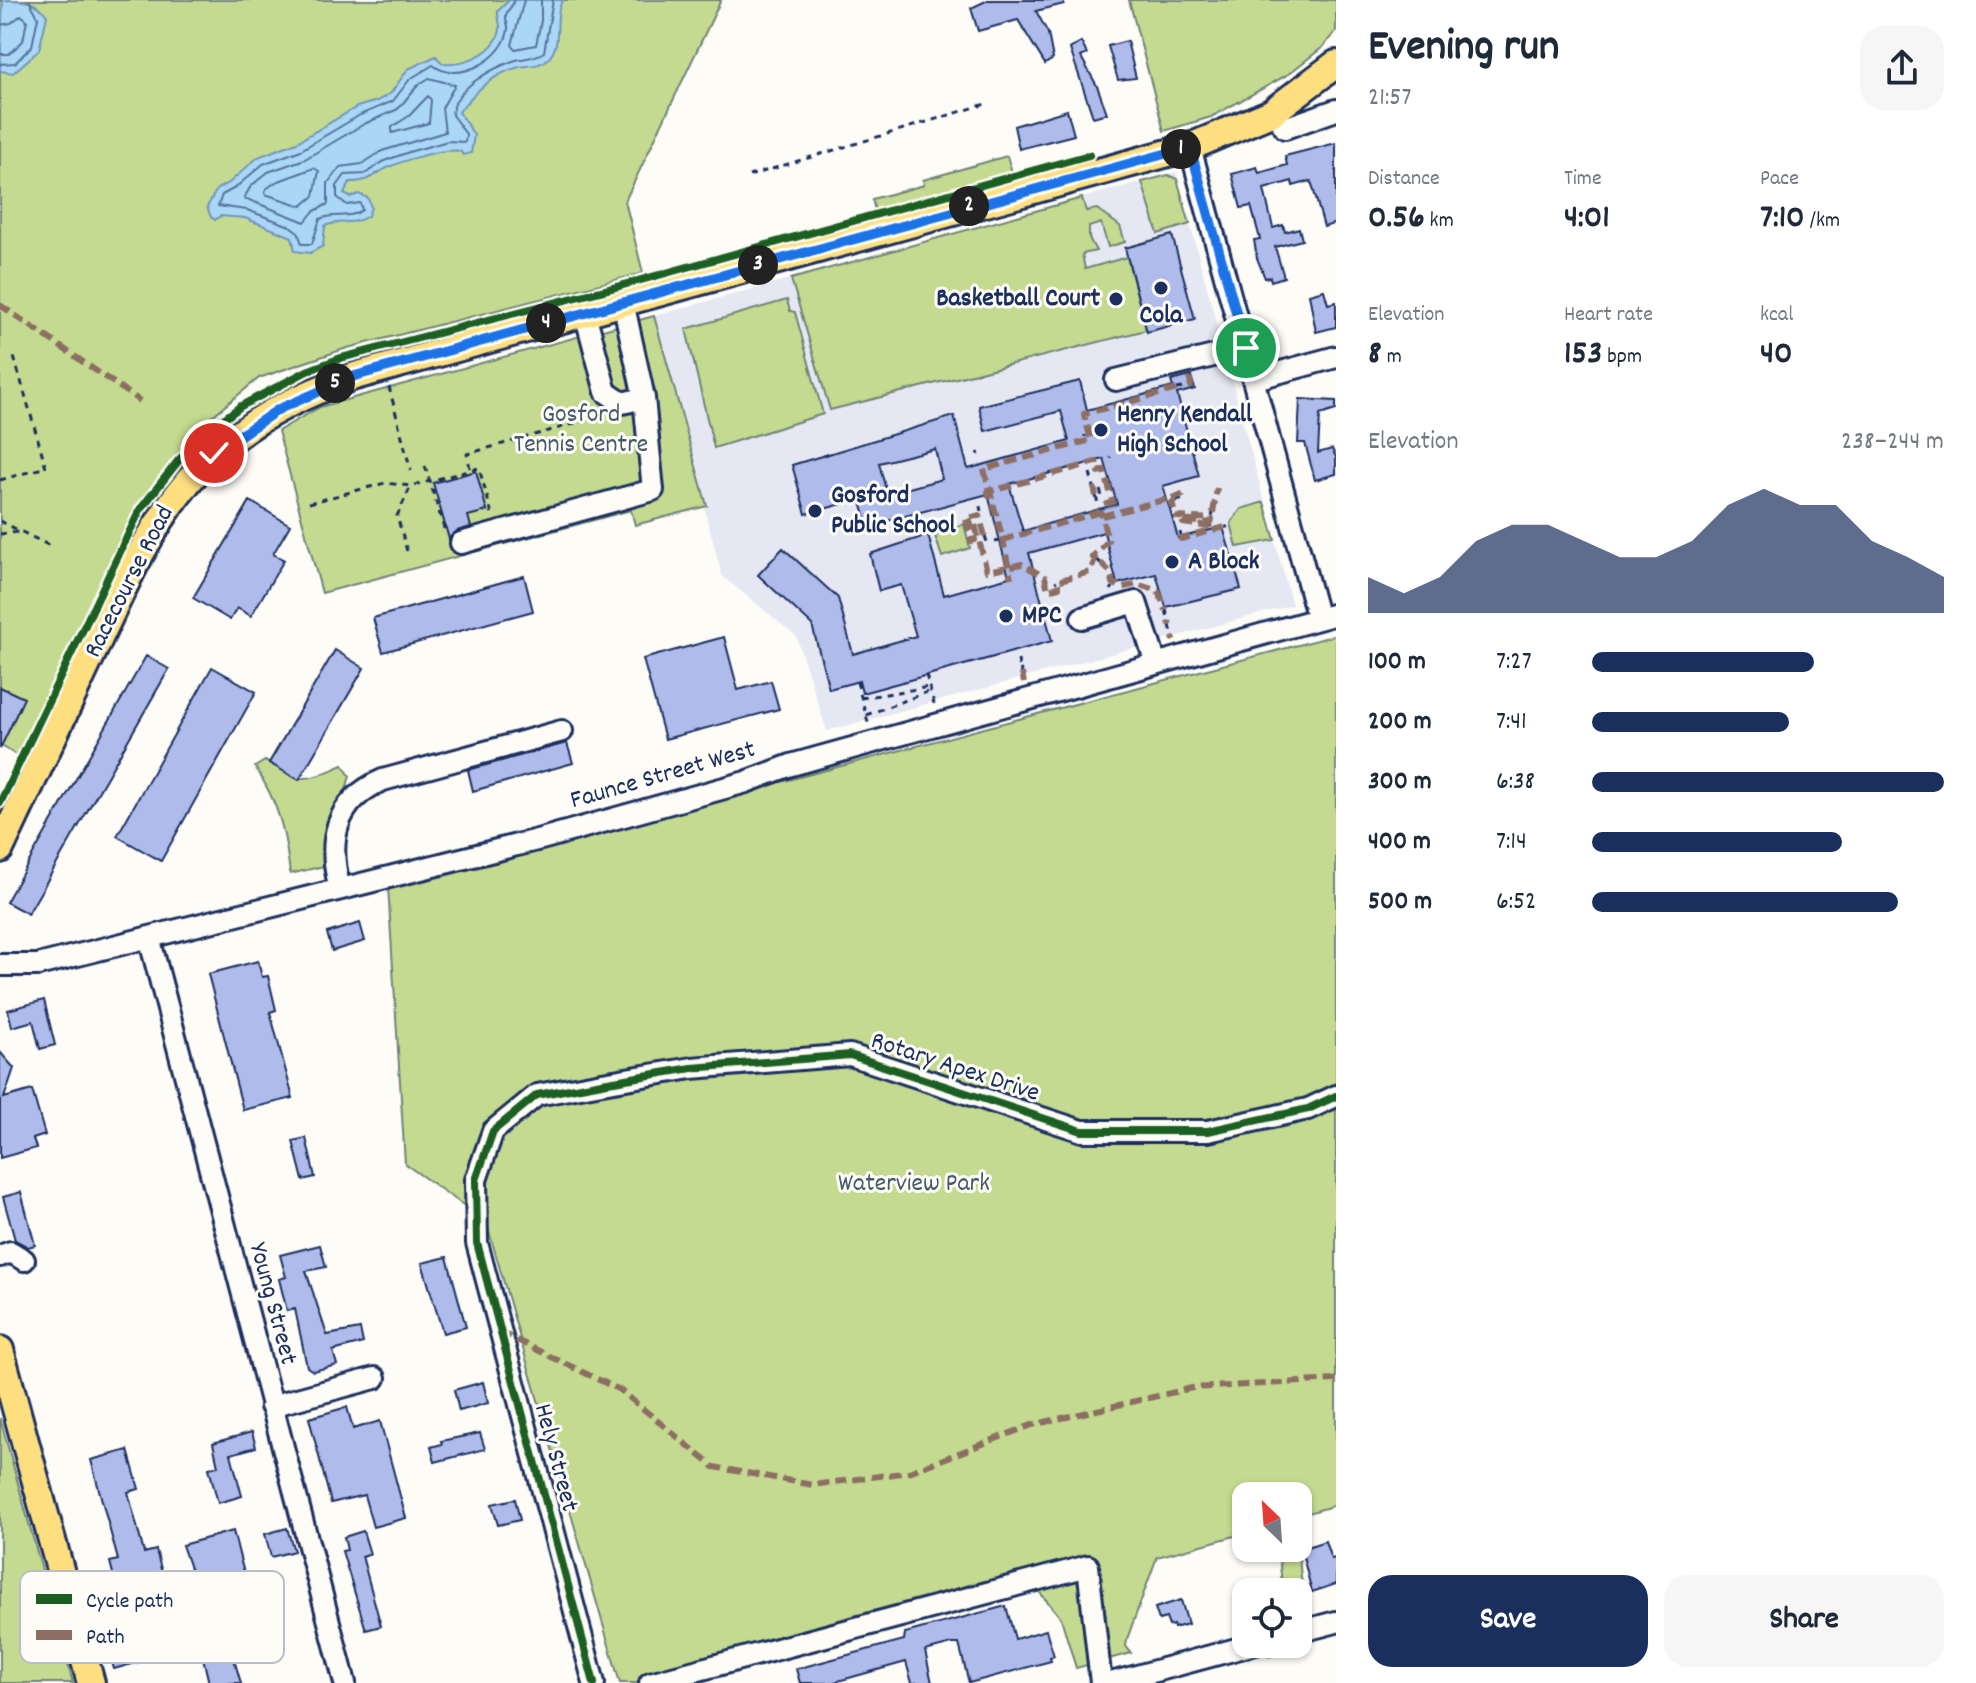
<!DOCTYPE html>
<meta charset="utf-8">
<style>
:root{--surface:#fff;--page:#f6f6f7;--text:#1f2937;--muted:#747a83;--accent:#1b2f5e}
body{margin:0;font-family:Dekko,sans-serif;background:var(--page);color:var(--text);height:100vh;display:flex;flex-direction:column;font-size:30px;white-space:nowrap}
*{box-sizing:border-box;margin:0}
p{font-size:26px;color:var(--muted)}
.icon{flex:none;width:44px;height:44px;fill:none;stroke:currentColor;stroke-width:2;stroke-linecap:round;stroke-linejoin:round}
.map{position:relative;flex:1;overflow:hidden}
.details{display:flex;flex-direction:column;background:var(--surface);width:640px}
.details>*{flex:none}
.needle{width:52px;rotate:335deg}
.controls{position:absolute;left:1232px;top:1482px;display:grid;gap:16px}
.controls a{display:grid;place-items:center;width:80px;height:80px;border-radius:16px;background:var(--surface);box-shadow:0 2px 6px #0004;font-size:40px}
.pin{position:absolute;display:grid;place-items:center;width:68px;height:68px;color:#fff;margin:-34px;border:4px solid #fff;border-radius:50%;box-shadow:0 2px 8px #0007}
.km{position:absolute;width:40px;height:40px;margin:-20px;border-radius:50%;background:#222;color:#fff;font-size:22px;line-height:40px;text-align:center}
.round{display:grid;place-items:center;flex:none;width:84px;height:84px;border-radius:24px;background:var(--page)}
.head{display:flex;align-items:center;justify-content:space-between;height:136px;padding:0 32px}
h1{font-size:44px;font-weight:700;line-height:60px}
.stats{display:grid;grid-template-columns:repeat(3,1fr);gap:12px;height:136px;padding:8px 32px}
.stats div{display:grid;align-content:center}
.stats b{font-size:34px;font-weight:700}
.stats small{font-size:22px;font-weight:400}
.stats p{font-size:22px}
.chart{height:224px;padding:16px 32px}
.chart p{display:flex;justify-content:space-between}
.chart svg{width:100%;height:144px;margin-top:8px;fill:var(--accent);opacity:.7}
.primary-button{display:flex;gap:16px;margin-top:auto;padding:16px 32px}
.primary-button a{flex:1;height:92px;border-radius:24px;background:var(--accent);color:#fff;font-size:32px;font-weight:700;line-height:92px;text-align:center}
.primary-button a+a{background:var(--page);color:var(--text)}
ul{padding:0 32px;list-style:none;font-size:26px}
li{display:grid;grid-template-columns:128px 96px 1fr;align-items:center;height:60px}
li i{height:20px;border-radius:10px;background:var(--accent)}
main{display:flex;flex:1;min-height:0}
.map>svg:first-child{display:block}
.built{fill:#e5e8f3}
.green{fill:#c4da90;stroke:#708477;stroke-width:2}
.water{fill:#aad7f6;stroke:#7194b9;stroke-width:2}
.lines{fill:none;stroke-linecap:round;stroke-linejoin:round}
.shore{stroke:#54729b;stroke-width:2}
.building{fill:#aebbeb;stroke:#1b2f5e;stroke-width:2;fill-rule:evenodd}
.minor-casing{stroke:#1b2f5e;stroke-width:26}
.major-casing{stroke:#1b2f5e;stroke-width:32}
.path{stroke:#1b2f5e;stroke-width:3;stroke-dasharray:6 6;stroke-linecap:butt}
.minor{stroke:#fdfcf7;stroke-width:20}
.major{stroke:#fedf80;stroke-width:26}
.quiet{stroke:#8d6e63;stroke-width:6;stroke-dasharray:12 6;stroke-linecap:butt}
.cycleway-casing{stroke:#fdfcf7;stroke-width:13}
.cycleway{stroke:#1b5e20;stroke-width:8}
.route-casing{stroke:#fff;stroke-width:16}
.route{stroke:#1a73e8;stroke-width:10}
.poi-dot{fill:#1b2f5e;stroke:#fdfcf7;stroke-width:3}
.labels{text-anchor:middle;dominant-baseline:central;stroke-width:6;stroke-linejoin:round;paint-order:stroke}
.poi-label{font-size:26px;font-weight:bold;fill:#1b2f5e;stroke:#fdfcf7;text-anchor:start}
.park-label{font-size:26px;fill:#455a6a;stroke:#fdfcf7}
.street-label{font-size:26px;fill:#1b2f5e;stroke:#fdfcf7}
.key{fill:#fdfcf7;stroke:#b9bec9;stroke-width:2}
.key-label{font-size:22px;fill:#1b2f5e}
</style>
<main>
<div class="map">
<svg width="1336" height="1683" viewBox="0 0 1336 1683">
<rect width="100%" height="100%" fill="#fdfcf7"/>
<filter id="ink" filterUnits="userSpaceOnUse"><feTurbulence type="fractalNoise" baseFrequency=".0125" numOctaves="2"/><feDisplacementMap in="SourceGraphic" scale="16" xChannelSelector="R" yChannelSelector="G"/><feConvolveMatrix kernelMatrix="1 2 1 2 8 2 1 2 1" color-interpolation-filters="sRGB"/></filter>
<g filter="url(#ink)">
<path class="built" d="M 1176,172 L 1292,605 L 827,731 L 796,636 L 722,576 L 654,316 Z"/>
<path class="green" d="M 0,0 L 721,0 L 625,201 L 643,273 L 347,348 L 259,378 L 210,418 L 106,587 L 26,761 L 0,745 Z
M 1129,0 L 1336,0 L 1336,31 L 1323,47 L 1287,75 L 1211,117 L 1164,131 Z
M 1007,156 L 1012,172 L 875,211 L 872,199 L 924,185 L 923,180 Z
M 1168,175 L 1177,179 L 1190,224 L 1158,234 L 1142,182 Z
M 1082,198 L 1086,211 L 1097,209 L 1120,226 L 1125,242 L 1108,247 L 1101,223 L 1089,227 L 1089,238 L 1096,251 L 1082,254 L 1085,269 L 1127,257 L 1146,330 L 830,410 L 791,279 Z
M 787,300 L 790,311 L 795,312 L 823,414 L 714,448 L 686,329 Z
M 654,316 L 707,506 L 635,525 L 631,510 L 322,593 L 278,431 L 320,407 Z
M 1264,502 L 1275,540 L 1237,547 L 1231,523 L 1241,509 Z
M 964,524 L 970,548 L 942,557 L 935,536 Z
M 1336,635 L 1336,1505 L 1298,1516 L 1298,1496 L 1246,1496 L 1246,1533 L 1157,1557 L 1127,1639 L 1126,1646 L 1131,1653 L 1076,1668 L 1061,1618 L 1037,1589 L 687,1683 L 620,1683 L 486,1221 L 405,1164 L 388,886 Z
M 265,761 C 305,783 302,783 343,765 L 350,776 L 324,866 L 290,874 C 285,831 279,804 255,767 Z
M 0,1418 L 73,1683 L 0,1683 Z
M 1278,1548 L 1298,1548 L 1304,1606 L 1298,1608 L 1298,1592 L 1283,1592 Z"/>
<path class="water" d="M 3,0 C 21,0 38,0 47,16 L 39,50 L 13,73 L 0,71 Z
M 509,0 L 563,0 C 552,15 564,44 548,59 C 539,67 529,65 519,67 C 493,74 474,92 459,112 L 474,135 L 471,153 L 463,155 L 460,151 C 442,148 401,161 385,169 C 371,177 367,182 350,182 L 344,194 L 350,197 L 359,194 L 368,198 L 371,207 L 368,216 C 353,226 340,219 325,226 L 323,246 L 310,253 L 295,251 L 292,237 L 245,218 L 220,216 L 215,220 L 211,217 L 207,207 L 217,189 L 229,183 L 258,157 L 297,142 L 357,107 L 377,101 L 391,93 L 408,69 L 436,56 L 442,63 C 463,65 494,55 500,30 C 501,24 497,17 498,11 Z"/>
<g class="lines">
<path class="shore" d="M 514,0 C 513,7 506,10 506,16 C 505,21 509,25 508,29 C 505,59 457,85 433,65 L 410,79 L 393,101 L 360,115 L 301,150 L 263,164 L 235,188 L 222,195 L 218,206 L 247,210 L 290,226 L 298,232 L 302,244 L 312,244 L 320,219 C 334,212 350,220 362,210 L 360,203 L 347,205 L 337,197 L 337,186 L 345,175 L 365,174 L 384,161 L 412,151 L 448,141 L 465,142 L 466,134 L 452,115 C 453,89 491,69 513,61 C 524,57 534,59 544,52 L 553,0
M 524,0 L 512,45 L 515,49 L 536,45 L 541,21 L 541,0
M 0,25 L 11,23 L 21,15 L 27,20 L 23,41 L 9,54 L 0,54
M 0,64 L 15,63 L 32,46 L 38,17 L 29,0
M 429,78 L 455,85 L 442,108 L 445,132 L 382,151 L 362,164 L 340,167 L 328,183 L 328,204 L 313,212 L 305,222 L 244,198 L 251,186 L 268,172 L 305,159 L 364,124 L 398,109 L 418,85 Z
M 428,96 L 431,100 L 429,123 L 392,133 L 392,127 L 409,116 Z
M 314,168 L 319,171 L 314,196 L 302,206 L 265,194 L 266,189 L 276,182 Z"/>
</g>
<path class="building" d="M 988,0 L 1064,0 L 1064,4 L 1036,11 L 1048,33 L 1053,59 L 1045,64 L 1018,20 L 978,31 L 971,8 Z
M 1127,41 L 1136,78 L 1118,80 L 1108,46 Z
M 1081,42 L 1087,54 L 1081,57 L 1097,86 L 1107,113 L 1093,117 L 1070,49 Z
M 1067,110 L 1074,135 L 1019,149 L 1014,126 Z
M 1336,143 L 1336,223 L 1324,227 L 1311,181 L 1293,186 L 1292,181 L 1264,189 L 1273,228 L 1283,225 L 1285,232 L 1299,228 L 1302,240 L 1275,247 L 1284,277 L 1271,281 L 1270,277 L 1265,278 L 1257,258 L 1254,240 L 1260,239 L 1251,206 L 1241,208 L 1232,174 L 1257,167 L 1259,173 L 1287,165 L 1285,156 Z
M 1172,235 L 1195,319 L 1147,332 L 1125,248 Z
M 1324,290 L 1328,304 L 1336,302 L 1336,327 L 1316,332 L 1309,294 Z
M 1191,376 L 1195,389 L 1177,394 L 1199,476 L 1163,486 L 1178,538 L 1223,527 L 1241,589 L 1166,607 L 1156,574 L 1117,584 L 1104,532 L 1029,553 L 1052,641 L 862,693 L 859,681 L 829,689 L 812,625 L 758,575 L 783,548 L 838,598 L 853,654 L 916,636 L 901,585 L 879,591 L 870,554 L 928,535 L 944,595 L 1009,577 L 988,494 L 868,526 L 860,499 L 806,514 L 792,465 L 954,416 L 968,469 L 1069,441 L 1061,411 L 985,431 L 979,406 L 1080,381 L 1087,410 L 1173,387 L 1171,381 ZM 935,449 L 942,479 L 887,494 L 879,463 ZM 1104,459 L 1117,504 L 1023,531 L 1009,484 Z
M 1300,399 L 1336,401 L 1336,410 L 1320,415 L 1318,453 L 1332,449 L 1336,457 L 1336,474 L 1315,480 L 1305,443 L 1298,443 Z
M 476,471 L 487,511 L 468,516 L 471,527 L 457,531 L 449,539 L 433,483 Z
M 250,501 L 290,525 L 273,554 L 284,560 L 251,616 L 237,608 L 230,620 L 193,598 Z
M 524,576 L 533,611 L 383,652 L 373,618 Z
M 724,637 L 738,690 L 771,681 L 779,709 L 665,739 L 643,659 Z
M 335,650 L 364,668 L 299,780 L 269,763 Z
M 146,656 L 169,669 L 28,914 L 6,902 Z
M 212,667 L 256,692 L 161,861 L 117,836 Z
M 0,687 L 24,698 L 0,749 Z
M 567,743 L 573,763 L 473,791 L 468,770 Z
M 360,923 L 365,941 L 332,951 L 327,933 Z
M 258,961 L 262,977 L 268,976 L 276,1010 L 270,1012 L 293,1098 L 243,1110 L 208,974 Z
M 44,1000 L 55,1045 L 40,1049 L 33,1021 L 12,1027 L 8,1010 Z
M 0,1052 L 14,1068 L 4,1098 L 32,1090 L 45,1135 L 33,1139 L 36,1148 L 0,1158 Z
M 306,1138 L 315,1177 L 303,1180 L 293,1141 Z
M 21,1192 L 35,1245 L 28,1247 L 15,1240 L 3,1197 Z
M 320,1245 L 326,1267 L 306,1271 L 327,1335 L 360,1329 L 363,1343 L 333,1351 L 337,1365 L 313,1371 L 307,1367 L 295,1309 L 287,1311 L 279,1279 L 286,1277 L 280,1255 Z
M 447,1257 L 466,1327 L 443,1333 L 422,1263 Z
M 483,1382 L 488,1403 L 459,1411 L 454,1390 Z
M 347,1407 L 353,1429 L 380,1421 L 406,1518 L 373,1527 L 364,1495 L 331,1503 L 309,1418 Z
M 252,1432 L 256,1447 L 231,1454 L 242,1496 L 218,1503 L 209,1468 L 218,1466 L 213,1443 Z
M 480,1433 L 485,1449 L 435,1462 L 431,1447 L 442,1444 L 441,1441 Z
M 128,1450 L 139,1489 L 128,1492 L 144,1553 L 156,1550 L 175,1623 L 216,1612 L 215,1610 L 221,1608 L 214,1579 L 193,1577 L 182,1545 L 233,1531 L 246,1581 L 251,1579 L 263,1634 L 234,1642 L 238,1655 L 233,1656 L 241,1683 L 209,1683 L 200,1645 L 114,1669 L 109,1651 L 144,1641 L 135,1610 L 123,1613 L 110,1562 L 118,1560 L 91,1460 Z
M 515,1499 L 520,1520 L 498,1525 L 492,1504 Z
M 287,1528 L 294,1551 L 271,1557 L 265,1534 Z
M 363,1531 L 370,1554 L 362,1556 L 381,1626 L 366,1630 L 342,1551 L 347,1550 L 344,1537 Z
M 1325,1541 L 1331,1559 L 1336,1558 L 1336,1584 L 1312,1592 L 1301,1549 Z
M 1181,1600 L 1188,1624 L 1174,1628 L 1173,1625 L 1169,1626 L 1166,1618 L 1159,1620 L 1155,1608 Z
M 1006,1606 L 1015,1639 L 1046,1630 L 1054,1656 L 1050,1657 L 1051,1661 L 969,1683 L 959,1644 L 952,1644 L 925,1651 L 932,1683 L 912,1683 L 906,1662 L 831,1683 L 800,1683 L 796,1669 L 904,1640 L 905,1633 Z"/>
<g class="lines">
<g class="minor-casing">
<path id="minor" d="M 1274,111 L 1285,128 L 1336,110
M 1190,147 L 1318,619
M 585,313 L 606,392 L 622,403 L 644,398 L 623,302
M 1255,379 L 1336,357
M 1116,380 L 1246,348
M 461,543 L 653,490 L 644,398
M 1082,618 L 1136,602 L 1156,664
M 340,889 C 327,842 334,801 383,780 L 562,731
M 149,937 L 345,1683
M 0,965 L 38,965 L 541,839 L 746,782 L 791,765 L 1336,614
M 0,1256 L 11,1252 L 24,1260
M 271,1406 L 375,1378
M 1298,1632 L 1336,1622
M 594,1683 L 477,1243 L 476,1180 L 493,1131 L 537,1095 L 602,1083 L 692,1068 L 850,1055 L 1082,1131 L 1208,1131 L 1308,1109 L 1336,1096
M 650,1683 L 1088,1566 L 1101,1683
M 1111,1683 L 1255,1644"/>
</g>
<g class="major-casing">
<path id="major" d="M 0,849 C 30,785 61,721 91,656 C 158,511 193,432 355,376 L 1190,147 L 1271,113 L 1336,64
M 0,1350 L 91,1683"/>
</g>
<path class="path" d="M 749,176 L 989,103
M 389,387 L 411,471
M 1177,389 L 1188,387
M 1085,435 L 1085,437
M 978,452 L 979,455
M 1110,458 L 1111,457
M 425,466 L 446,535
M 470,468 L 467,454 L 595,418 L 605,410
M 1090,473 L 1094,487
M 0,480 L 46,467 L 14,357
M 1100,490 L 1103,499
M 1096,496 L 1099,508
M 1176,501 L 1184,499
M 309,503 L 385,483 L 411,486 L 479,468 L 493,518
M 980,506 L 981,511
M 1212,517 L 1213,513
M 0,521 L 52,547
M 1210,527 L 1211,525
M 1225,527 L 1228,527
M 1180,532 L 1181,536
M 0,534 L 18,532
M 985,536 L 987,542
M 995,542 L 1000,541
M 407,551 L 397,516 L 411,486
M 1097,560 L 1101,563
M 1055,582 L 1057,581
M 1111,590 L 1113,587
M 1166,610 L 1169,621
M 1170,625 L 1173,637
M 1018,660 L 1019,666
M 1020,669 L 1022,673
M 926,675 L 935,707
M 857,682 L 869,726
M 861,698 L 929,687
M 866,715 L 930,691
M 1268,1656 L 1295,1648"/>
<use href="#minor" class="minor"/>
<use href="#major" class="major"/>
<path class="quiet" d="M 0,305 L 140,401
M 1187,381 L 1190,380 L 1191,386 L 1188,387
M 1094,487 L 1096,496
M 989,497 L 988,492 L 1096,462 L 1099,472 L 1104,470 L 1113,502 L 1107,504 L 1108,511
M 1176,501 L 1172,503 L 1176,517 L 1212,519 L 1211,523 L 1182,520 L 1183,523 L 1210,527
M 1100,512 L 1003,540 L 984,469 L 1091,440 L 1084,414 L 1177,389
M 1213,513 L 1217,488
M 1102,516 L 1183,495 L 1185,491
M 985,536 L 979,515 L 966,519 L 971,541 L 975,540 L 970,521 L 974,521 L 987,571 L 1022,564 L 1045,577 L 1048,590 L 1059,587 L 1057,581 L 1090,572 L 1095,559
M 1181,536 L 1181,539 L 1225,527
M 1000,541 L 1003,540 L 1011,578
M 1097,560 L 1092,557 L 1108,541 L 1100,510
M 1101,563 L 1110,572 L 1113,583 L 1121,588 L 1137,584 L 1158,591 L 1166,610
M 1169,621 L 1170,625
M 1173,637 L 1174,641
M 1022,673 L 1024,683
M 500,1332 L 620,1390 L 714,1467 L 813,1485 L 909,1472 L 1032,1425 L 1192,1388 L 1336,1380"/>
<g class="cycleway-casing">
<path id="cycleway" d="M 0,803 L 140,510 L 178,461 L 217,424 L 241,406 L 307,371 L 341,358 L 616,287 L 1089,155
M 594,1683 L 477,1243 L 476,1180 L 493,1131 L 537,1095 L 602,1083 L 692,1068 L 850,1055 L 1082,1131 L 1208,1131 L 1308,1109 L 1336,1096"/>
</g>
<use href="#cycleway" class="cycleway"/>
</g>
</g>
<g class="lines" filter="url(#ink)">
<g class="route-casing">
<path id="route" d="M 214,453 L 279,409 L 355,376 L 1190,147 L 1246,348"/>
</g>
<use href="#route" class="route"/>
</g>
<g class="poi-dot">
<circle cx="1161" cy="288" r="8"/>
<circle cx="1116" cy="299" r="8"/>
<circle cx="1101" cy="430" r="8"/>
<circle cx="815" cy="511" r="8"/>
<circle cx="1172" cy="562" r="8"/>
<circle cx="1006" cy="616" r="8"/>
</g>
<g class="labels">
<g class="poi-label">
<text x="1100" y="299" text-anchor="end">Basketball Court</text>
<text x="1161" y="316" text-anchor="middle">Cola</text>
<text x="1117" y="415">Henry Kendall<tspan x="1117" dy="30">High School</tspan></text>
<text x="831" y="496">Gosford<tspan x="831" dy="30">Public School</tspan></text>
<text x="1188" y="562">A Block</text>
<text x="1022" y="616">MPC</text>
</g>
<g class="park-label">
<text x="581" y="415">Gosford<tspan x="581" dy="30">Tennis Centre</tspan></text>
<text x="914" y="1184">Waterview Park</text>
</g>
<g class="street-label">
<text transform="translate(130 582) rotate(-63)">Racecourse Road</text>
<text transform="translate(663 776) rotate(-16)">Faunce Street West</text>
<text transform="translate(955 1068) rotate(18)">Rotary Apex Drive</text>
<text transform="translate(272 1304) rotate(75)">Young Street</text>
<text transform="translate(555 1458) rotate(75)">Hely Street</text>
</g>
</g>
<rect x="20" y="1571" width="264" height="92" rx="12" class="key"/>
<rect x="36" y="1594" width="36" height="10" fill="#1b5e20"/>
<rect x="36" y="1630" width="36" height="10" fill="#8d6e63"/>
<g class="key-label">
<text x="86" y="1607">Cycle path</text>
<text x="86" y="1643">Path</text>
</g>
</svg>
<div class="controls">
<a><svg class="needle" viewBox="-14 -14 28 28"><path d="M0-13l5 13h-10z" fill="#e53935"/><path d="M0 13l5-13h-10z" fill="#747a83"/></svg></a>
<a><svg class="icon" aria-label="locate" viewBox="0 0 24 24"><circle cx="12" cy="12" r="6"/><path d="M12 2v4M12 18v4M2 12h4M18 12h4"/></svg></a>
</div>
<div class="pin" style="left:1246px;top:348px;background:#1e9e55"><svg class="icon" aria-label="arrive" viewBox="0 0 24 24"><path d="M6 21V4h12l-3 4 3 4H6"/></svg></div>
<div class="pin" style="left:214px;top:453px;background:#d93025"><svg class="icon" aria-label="check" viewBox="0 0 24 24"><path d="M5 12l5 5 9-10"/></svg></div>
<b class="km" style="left:1181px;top:149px">1</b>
<b class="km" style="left:969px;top:206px">2</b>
<b class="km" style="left:758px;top:265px">3</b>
<b class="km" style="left:546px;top:323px">4</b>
<b class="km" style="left:335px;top:383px">5</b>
</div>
<section class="details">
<div class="head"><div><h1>Evening run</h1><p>21:57</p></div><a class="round"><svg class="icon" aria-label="share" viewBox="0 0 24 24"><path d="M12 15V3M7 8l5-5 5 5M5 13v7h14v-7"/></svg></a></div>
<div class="stats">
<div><p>Distance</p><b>0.56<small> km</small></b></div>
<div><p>Time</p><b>4:01</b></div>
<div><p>Pace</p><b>7:10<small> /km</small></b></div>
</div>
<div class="stats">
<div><p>Elevation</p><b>8<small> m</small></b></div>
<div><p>Heart rate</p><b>153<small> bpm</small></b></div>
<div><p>kcal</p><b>40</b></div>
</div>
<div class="chart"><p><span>Elevation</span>238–244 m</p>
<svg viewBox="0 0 160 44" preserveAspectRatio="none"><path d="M0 44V33L10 38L20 33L30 22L40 17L50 17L60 22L70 27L80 27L90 22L100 11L110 6L120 11L130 11L140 22L150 27L160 33V44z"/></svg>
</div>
<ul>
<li><b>100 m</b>7:27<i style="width:63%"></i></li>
<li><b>200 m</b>7:41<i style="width:56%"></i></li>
<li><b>300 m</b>6:38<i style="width:100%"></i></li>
<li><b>400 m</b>7:14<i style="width:71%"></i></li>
<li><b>500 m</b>6:52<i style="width:87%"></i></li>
</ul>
<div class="primary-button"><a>Save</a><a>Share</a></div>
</section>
</main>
